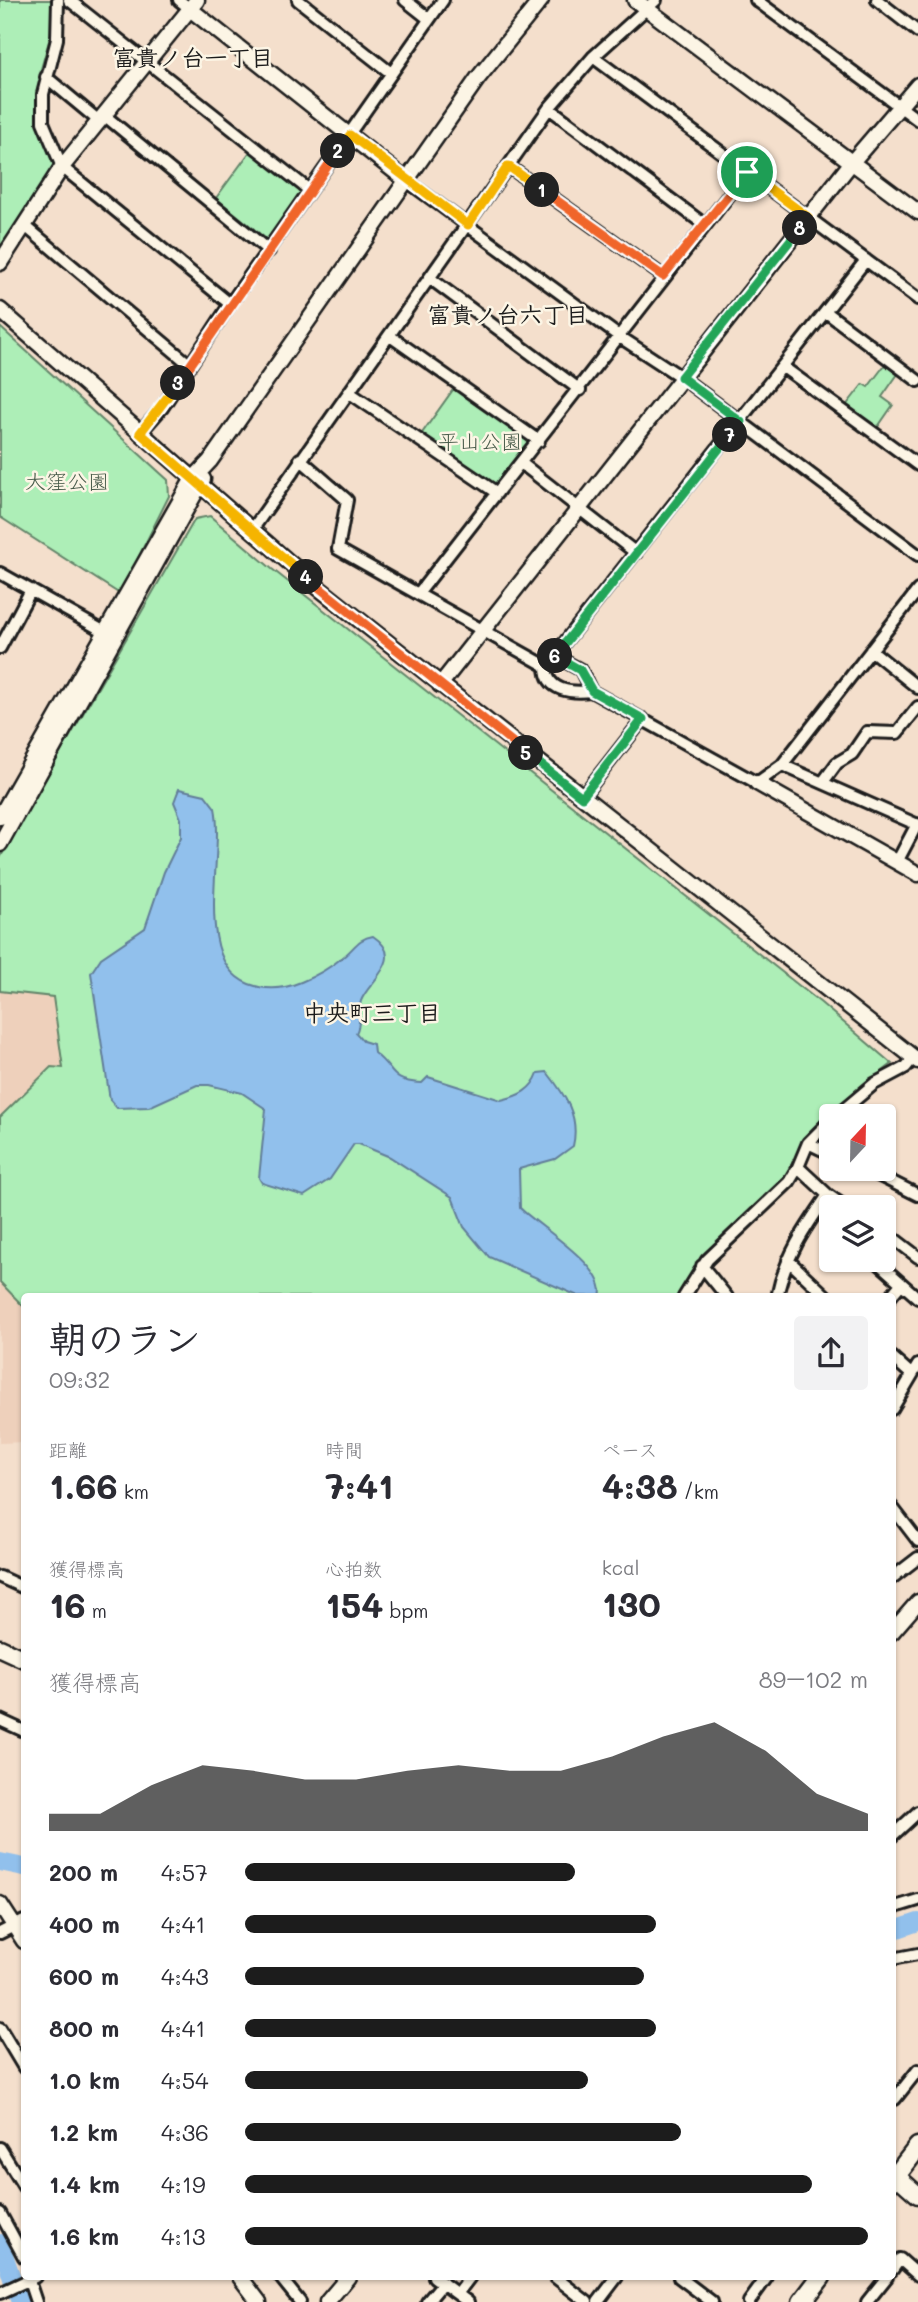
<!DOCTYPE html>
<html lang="ja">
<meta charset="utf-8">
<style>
:root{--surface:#fff;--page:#f2f2f3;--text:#2b2b33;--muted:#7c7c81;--accent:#1c1c1c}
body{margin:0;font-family:Mali,"Klee One",sans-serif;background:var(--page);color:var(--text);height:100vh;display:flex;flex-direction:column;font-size:26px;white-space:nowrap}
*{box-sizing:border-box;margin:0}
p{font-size:23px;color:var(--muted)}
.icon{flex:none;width:38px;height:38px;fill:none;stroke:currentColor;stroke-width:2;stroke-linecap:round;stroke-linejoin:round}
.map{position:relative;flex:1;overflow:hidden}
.drawer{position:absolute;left:21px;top:1293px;width:875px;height:987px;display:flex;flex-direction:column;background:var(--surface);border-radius:7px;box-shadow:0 2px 5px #0004}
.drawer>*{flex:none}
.needle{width:46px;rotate:22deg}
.buttons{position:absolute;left:819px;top:1104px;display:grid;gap:14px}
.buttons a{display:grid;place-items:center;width:77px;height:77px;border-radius:7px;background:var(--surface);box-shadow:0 2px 5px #0004;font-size:35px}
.pin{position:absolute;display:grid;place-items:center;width:60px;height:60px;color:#fff;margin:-30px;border:4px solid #fff;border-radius:50%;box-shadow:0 2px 7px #0007}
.km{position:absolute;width:35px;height:35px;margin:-18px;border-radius:50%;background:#222;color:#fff;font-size:19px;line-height:35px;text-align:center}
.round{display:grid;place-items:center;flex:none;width:74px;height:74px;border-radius:7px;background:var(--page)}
.overview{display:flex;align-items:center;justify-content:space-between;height:119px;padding:0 28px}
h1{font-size:38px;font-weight:800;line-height:52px}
.stats{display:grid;grid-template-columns:repeat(3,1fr);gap:10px;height:119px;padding:7px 28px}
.stats div{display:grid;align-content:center}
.stats b{font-size:35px;font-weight:800}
.stats small{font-size:19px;font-weight:400}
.stats p{font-size:19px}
.chart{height:196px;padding:14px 28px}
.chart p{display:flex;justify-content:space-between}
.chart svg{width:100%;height:126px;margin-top:7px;fill:var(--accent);opacity:.7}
ul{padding:0 28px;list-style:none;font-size:23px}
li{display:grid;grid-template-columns:112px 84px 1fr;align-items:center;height:52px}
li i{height:18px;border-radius:9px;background:var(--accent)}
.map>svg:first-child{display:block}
.built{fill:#eed0bb}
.green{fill:#adeeb7;stroke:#64856a;stroke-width:2}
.water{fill:#91c0ec;stroke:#627e99;stroke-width:2}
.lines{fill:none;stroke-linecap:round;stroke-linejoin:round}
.river{stroke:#91c0ec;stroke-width:18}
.minor-casing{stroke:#1c1c1c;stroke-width:16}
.tertiary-casing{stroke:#1c1c1c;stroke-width:19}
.secondary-casing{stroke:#1c1c1c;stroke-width:21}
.primary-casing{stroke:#1c1c1c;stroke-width:23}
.minor{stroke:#fcf5e5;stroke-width:10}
.tertiary{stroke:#fcf5e5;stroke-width:14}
.secondary{stroke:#fcf5e5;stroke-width:16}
.primary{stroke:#fcf5e5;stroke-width:18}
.split-1-casing{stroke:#fff;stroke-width:14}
.split-2-casing{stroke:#fff;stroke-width:14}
.split-3-casing{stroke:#fff;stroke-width:14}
.split-4-casing{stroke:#fff;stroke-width:14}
.split-5-casing{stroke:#fff;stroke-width:14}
.split-6-casing{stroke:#fff;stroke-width:14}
.split-7-casing{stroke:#fff;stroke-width:14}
.split-8-casing{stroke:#fff;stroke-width:14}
.split-9-casing{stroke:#fff;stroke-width:14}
.split-1{stroke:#f0652b;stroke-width:9}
.split-2{stroke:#f5b400;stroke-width:9}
.split-3{stroke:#f0652b;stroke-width:9}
.split-4{stroke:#f5b400;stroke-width:9}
.split-5{stroke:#f0652b;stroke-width:9}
.split-6{stroke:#22a559;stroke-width:9}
.split-7{stroke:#22a559;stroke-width:9}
.split-8{stroke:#22a559;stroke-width:9}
.split-9{stroke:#f5b400;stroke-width:9}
.labels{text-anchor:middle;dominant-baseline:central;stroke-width:5;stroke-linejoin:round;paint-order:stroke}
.park-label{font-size:21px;fill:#485b4a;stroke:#fcf5e5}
.neighbourhood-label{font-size:23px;font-weight:bold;fill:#1c1c1c;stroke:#fcf5e5}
</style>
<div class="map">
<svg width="918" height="2302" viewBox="0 0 918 2302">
<rect width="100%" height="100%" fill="#f4dfcc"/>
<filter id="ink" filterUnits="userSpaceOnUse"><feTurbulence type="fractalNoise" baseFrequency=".0143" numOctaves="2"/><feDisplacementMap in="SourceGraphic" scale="14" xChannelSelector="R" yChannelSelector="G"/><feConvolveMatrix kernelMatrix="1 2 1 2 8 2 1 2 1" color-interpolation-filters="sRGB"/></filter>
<g filter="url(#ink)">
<path class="built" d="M 0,991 L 53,997 L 63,1068 L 51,1067 L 0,1117 Z
M 0,1282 L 24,1307 L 24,1442 L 0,1443 Z"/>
<path class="green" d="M 0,0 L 51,0 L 53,27 L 41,69 L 37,101 L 39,124 L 56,163 L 0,249 Z
M 252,149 L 303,190 L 270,242 L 216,198 Z
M 0,327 L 168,480 L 169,496 L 120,594 L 0,517 Z
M 887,362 L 900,371 L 882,397 L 893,405 L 875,431 L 845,407 L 863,384 L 868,387 Z
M 455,387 L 530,440 L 531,444 L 498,485 L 493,485 L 420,436 Z
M 210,516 L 272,569 L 821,1003 L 892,1064 L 825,1115 L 808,1138 L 790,1176 L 701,1260 L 677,1297 L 24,1297 L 24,1307 L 0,1282 L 0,1117 L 51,1067 L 63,1068 L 53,997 L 0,991 L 0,858 L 195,519 Z"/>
<path class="water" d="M 179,789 L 205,795 L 215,808 C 225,855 191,961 249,984 C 267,991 284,989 301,982 C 316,976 331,967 343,957 C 354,949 358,938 373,936 C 408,959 367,982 361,1001 C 357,1013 362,1023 356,1033 L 363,1041 L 373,1044 L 374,1053 C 397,1070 387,1081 422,1083 L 428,1077 L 501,1100 C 519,1096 532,1090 538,1073 L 547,1072 C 565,1095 580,1116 573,1146 L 555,1159 L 519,1169 L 520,1208 C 539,1227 609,1268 600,1297 L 578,1296 L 489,1257 L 464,1227 L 452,1197 L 390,1157 L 359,1144 L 354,1144 L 330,1179 L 304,1196 L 262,1183 L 259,1178 L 266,1109 L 242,1093 L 209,1085 L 197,1085 L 149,1107 L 117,1108 L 110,1100 L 91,973 L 101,958 L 145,928 L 164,872 L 181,837 L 181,819 L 174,802 Z"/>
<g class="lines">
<path class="river" d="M 0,1862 L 24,1867
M 892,1931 L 918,1922
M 0,2243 L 20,2302"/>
<g class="minor-casing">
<path id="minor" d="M 58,0 L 57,39 L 43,94 L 43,122 L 62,167 L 230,304
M 69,0 L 309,190
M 179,0 L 190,9
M 298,0 L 391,73
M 405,0 L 429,19
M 756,0 L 918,120
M 877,0 L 918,32
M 593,57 L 918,299
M 46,77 L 99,121
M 549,108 L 705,225
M 104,115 L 269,251
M 508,166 L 663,276
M 407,181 L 620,337 L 681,377 L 918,555
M 24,225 L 189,364
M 866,260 L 546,666 C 546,692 572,693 591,691 L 757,783 L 782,765 L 918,590
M 431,279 L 580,390
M 826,312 L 918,381
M 390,336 L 539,441
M 783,367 L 918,465
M 350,393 L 497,493
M 140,433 L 162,408 L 230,304 L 443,0
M 300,459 L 347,500 L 338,549 L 546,666
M 521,463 L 636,553
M 252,530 L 549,108 L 593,57 L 656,0
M 0,573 L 105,632
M 418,594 L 747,172
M 0,648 L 31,590
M 871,650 L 918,688
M 555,656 L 581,670 L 591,691
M 782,765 L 918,825
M 823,782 L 837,763 L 852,754 L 867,732 L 897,733 L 918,707
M 582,797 L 643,719
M 897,862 L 917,824
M 836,1116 L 874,1084 L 906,1067 L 914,1057
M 808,1143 L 831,1154
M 798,1167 L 808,1143 L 831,1120
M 866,1169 L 918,1195
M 884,1231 L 918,1257
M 788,1260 L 827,1297
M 875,1260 L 918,1298
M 702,1266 L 727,1297
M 684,1297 L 707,1260 L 789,1182 L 798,1167 L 828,1195 L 847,1208
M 777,1297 C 785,1257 805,1228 828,1195
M 890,1297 L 901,1284
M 892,1357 L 912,1375
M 892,1409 L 918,1365
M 892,1507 L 918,1541
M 0,1577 L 24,1588
M 892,1578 L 918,1558
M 0,1720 L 24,1731
M 892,1836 L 918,1812
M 892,1908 L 918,1900
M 0,1933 L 24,1921
M 892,1959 L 918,1954
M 0,2028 L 24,2068
M 892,2097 L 895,2099 L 918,2070
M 0,2148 L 24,2187
M 0,2213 L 24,2257
M 892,2270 L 900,2259 L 918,2275
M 280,2277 L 300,2302
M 434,2277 L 468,2302
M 555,2277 L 587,2302
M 679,2277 L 712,2302
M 29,2281 L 36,2302
M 0,2293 L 35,2277
M 457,2294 L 470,2277
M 427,2302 L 443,2283
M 598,2302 L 617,2277
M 749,2302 L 767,2277
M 867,2302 L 887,2277"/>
</g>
<g class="tertiary-casing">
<path id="tertiary" d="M 635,0 L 918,212
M 190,9 L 407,181
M 0,263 L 62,167 L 197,0
M 0,310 L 315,585 L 918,1061
M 440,685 L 852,162 L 918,85
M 757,783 L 918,874
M 0,817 L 192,480 L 210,461 L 478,78 L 541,0
M 0,844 L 203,479
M 892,1632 L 918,1602
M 0,1904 L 24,1941
M 240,2277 L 259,2302
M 327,2302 L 348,2277"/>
</g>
<g class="secondary-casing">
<path id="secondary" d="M 0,1648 L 24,1659
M 892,2172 L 918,2195"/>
</g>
<g class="primary-casing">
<path id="primary" d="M 892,2181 L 918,2147
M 802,2302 L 821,2277"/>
</g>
<use href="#minor" class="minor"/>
<use href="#tertiary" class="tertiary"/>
<use href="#secondary" class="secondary"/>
<use href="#primary" class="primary"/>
</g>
</g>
<g class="lines" filter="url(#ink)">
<g class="split-1-casing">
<path id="split-1" d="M 542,190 L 663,276 L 747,172"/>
</g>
<g class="split-2-casing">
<path id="split-2" d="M 338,151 L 350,135 L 468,225 L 508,166 L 542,190"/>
</g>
<g class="split-3-casing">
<path id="split-3" d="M 178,383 L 338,151"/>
</g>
<g class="split-4-casing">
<path id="split-4" d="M 178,383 L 140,433 L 306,577"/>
</g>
<g class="split-5-casing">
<path id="split-5" d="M 306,577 L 526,753"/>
</g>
<g class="split-6-casing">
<path id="split-6" d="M 526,753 L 582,797 L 643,719 L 592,691 L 580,670 L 555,656"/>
</g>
<g class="split-7-casing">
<path id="split-7" d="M 555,656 L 730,435"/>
</g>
<g class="split-8-casing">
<path id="split-8" d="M 730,435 L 741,422 L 681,377 L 800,228"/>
</g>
<g class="split-9-casing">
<path id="split-9" d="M 747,172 L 808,217 L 800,228"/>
</g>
<use href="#split-1" class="split-1"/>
<use href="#split-2" class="split-2"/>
<use href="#split-3" class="split-3"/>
<use href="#split-4" class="split-4"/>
<use href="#split-5" class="split-5"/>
<use href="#split-6" class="split-6"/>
<use href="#split-7" class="split-7"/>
<use href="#split-8" class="split-8"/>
<use href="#split-9" class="split-9"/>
</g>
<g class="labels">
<g class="park-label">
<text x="480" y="440">平山公園</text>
<text x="67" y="480">大窪公園</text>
</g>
<g class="neighbourhood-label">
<text x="193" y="57">富貴ノ台一丁目</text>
<text x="508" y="314">富貴ノ台六丁目</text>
<text x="372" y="1012">中央町三丁目</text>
</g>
</g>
</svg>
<div class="buttons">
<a><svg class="needle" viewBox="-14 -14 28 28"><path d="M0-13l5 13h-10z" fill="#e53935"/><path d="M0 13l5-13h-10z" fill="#7c7c81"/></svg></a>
<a><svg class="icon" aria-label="layers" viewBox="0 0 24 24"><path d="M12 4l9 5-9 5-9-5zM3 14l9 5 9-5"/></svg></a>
</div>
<div class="pin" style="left:747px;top:172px;background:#1e9e55"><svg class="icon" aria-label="arrive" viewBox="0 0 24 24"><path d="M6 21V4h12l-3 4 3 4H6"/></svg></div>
<b class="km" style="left:542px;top:190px">1</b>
<b class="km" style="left:338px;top:151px">2</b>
<b class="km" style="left:178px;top:383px">3</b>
<b class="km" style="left:306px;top:577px">4</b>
<b class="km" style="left:526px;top:753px">5</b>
<b class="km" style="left:555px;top:656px">6</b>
<b class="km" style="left:730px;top:435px">7</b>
<b class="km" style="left:800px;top:228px">8</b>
<section class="drawer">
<div class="overview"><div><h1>朝のラン</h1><p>09:32</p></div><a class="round"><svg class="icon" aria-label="share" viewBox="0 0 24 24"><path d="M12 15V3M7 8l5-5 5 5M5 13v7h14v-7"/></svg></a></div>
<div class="stats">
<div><p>距離</p><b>1.66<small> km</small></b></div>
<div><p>時間</p><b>7:41</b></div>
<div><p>ペース</p><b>4:38<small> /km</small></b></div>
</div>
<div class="stats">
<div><p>獲得標高</p><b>16<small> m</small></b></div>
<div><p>心拍数</p><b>154<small> bpm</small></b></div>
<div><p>kcal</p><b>130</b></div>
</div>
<div class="chart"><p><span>獲得標高</span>89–102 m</p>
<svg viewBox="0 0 160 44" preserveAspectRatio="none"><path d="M0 44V38L10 38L20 28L30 21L40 23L50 26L60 26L70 23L80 21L90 23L100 23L110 18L120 11L130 6L140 16L150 31L160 38V44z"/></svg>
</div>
<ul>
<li><b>200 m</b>4:57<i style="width:53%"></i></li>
<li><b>400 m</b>4:41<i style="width:66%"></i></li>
<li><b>600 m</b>4:43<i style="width:64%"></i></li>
<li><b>800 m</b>4:41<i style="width:66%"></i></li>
<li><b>1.0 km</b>4:54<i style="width:55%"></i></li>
<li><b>1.2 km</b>4:36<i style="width:70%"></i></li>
<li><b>1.4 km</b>4:19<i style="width:91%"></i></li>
<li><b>1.6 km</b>4:13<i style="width:100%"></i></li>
</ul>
</section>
</div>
